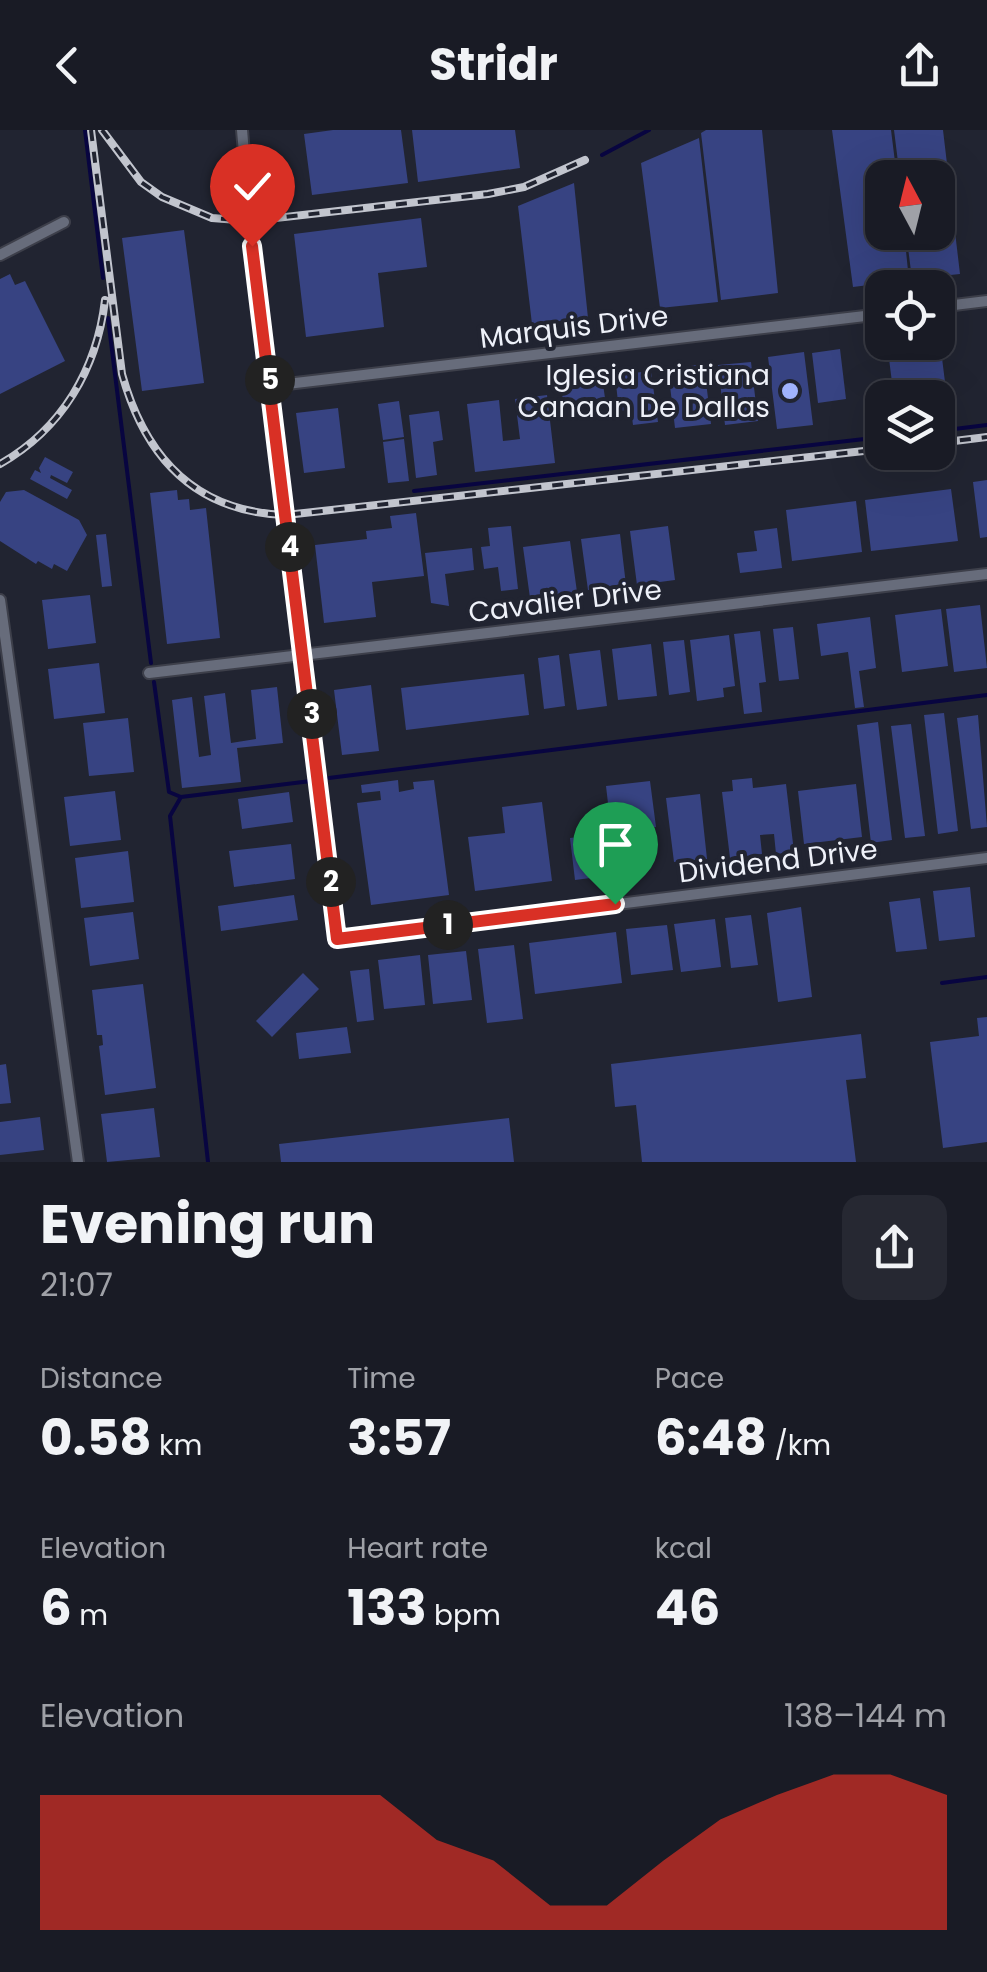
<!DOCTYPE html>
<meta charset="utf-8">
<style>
:root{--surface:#191b25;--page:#262832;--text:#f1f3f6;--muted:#9fa1a7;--line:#373942;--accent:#d93025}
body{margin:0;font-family:Poppins,sans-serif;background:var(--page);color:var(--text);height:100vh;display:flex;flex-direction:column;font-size:38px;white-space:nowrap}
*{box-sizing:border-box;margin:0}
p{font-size:32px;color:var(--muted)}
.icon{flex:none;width:55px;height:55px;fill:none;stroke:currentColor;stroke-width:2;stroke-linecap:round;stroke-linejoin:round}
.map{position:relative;height:1032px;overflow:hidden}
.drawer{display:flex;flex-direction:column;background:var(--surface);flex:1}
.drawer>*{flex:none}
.needle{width:65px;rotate:353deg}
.buttons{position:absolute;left:865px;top:30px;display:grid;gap:20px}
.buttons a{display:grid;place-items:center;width:90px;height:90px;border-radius:20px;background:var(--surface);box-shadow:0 10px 40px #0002,0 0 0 2px var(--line);font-size:50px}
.pin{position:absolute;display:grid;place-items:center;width:85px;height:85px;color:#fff;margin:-102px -42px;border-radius:50% 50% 50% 0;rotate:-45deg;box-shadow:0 0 10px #0007}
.pin .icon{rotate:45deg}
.km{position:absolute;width:50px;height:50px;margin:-25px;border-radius:50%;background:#222;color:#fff;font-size:28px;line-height:50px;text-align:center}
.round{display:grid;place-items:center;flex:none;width:105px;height:105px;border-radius:20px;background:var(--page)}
.headline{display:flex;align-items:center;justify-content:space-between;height:170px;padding:0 40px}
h1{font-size:55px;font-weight:700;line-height:75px}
.metrics{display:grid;grid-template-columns:repeat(3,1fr);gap:15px;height:170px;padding:10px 40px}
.metrics div{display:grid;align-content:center}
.metrics b{font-size:50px;font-weight:700}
.metrics small{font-size:28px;font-weight:400}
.metrics p{font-size:28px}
.chart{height:280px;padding:20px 40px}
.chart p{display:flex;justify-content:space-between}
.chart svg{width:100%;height:180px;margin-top:10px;fill:var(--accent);opacity:.7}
header{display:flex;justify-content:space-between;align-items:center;height:130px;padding:0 40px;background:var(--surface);font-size:45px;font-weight:700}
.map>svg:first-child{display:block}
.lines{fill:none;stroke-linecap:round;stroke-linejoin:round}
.stream{stroke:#080540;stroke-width:4}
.building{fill:#374382}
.minor-casing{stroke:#3d3f4a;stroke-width:14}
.minor{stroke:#676c7b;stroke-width:10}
.rail-casing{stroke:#c2c5ce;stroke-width:8}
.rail{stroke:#212431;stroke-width:4;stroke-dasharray:11;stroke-linecap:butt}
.route-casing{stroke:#fff;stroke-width:20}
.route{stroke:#d93025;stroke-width:12}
.poi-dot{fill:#a0b3fd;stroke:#212431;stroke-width:4}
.labels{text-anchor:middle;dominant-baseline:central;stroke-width:8;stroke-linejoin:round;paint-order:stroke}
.street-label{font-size:28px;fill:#eef1f9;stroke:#212431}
.poi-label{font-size:28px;fill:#eef1f9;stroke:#212431;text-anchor:end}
</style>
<header><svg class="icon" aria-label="back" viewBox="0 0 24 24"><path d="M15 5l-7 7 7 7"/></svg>Stridr<svg class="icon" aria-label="share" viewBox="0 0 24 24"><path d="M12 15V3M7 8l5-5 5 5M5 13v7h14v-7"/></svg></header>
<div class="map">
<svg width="987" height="1032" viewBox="0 0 987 1032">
<rect width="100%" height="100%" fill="#212431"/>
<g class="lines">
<path class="stream" d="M 85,0 L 103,148
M 602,25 L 649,0
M 108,188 L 151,533
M 938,301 L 987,295
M 414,361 L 882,307
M 154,552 L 169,662 L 181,667 L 311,651
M 329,648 L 987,565
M 181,667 L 170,686 L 208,1032
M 942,853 L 987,847"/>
</g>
<path class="building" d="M 333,0 L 401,0 L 408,53 L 312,65 L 304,4 Z
M 412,0 L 515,0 L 520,38 L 418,52 Z
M 706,0 L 762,0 L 778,163 L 721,170 L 701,3 Z
M 832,0 L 891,0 L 897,48 L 882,48 L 882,102 L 904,102 L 909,150 L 853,157 Z
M 894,0 L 943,0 L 960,144 L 912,149 L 906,102 L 938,102 L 938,48 L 900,48 Z
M 699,8 L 718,172 L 660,178 L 641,33 Z
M 574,53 L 588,188 L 532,194 L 518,76 Z
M 421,88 L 427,137 L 378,143 L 384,197 L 306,207 L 294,104 Z
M 184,100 L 204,253 L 142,261 L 122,108 Z
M 10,144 L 15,155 L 25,151 L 65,231 L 0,264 L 0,149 Z
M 940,212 L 949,284 L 938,285 L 938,268 L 894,268 L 887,213 Z
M 840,219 L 846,269 L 818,273 L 812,223 Z
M 804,222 L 813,295 L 777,299 L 768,227 Z
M 751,232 L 758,291 L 725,295 L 718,235 Z
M 704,234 L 711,294 L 675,298 L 668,239 Z
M 651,241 L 658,292 L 633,295 L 631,280 L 619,281 L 615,245 Z
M 602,247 L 605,268 L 563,273 L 561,252 Z
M 547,265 L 555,333 L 475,342 L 467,274 L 499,270 L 503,311 L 520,309 L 515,269 Z
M 399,271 L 404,307 L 383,310 L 378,274 Z
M 338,278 L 345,338 L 304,343 L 296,283 Z
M 439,281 L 443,310 L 433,312 L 437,345 L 416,348 L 409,285 Z
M 404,309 L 409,351 L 388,353 L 383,312 Z
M 45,327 L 73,342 L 67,353 L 51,345 L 50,348 L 72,360 L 67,369 L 30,349 L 35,340 L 41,343 L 39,338 Z
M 987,350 L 987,407 L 980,408 L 973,352 Z
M 951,359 L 958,411 L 871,421 L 865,370 Z
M 24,360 L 79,390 L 87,405 L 67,441 L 54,434 L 52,439 L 38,431 L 36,434 L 0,411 L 0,372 L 6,362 Z
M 177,360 L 178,370 L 189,369 L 190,380 L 206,378 L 220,508 L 167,514 L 150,363 Z
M 856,371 L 862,422 L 792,431 L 786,380 Z
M 416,383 L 424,446 L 372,452 L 376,487 L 324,493 L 315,415 L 367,409 L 366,401 L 392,398 L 390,386 Z
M 511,396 L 518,459 L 501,461 L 498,437 L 484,439 L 481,417 L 490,416 L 488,398 Z
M 668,396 L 675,450 L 637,455 L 630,401 Z
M 777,398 L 782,438 L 740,443 L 737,423 L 757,421 L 754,401 Z
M 106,404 L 112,456 L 102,457 L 96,405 Z
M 620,404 L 626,455 L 588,460 L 581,409 Z
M 570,411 L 577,462 L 530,468 L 523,417 Z
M 472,418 L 474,440 L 445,444 L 449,476 L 431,473 L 425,423 Z
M 90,465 L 96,513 L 48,519 L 42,470 Z
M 980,475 L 987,538 L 954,542 L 946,479 Z
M 941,479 L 948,536 L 902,542 L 895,485 Z
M 870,487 L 876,538 L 859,541 L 864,577 L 855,578 L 848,522 L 821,526 L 817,494 Z
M 793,497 L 799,549 L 779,551 L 773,499 Z
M 760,501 L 766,552 L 759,553 L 762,582 L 744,584 L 734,504 Z
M 729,505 L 735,556 L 723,558 L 724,567 L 697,571 L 690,510 Z
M 684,510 L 690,562 L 669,565 L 663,512 Z
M 651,514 L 657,566 L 618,570 L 612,519 Z
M 600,520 L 607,576 L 577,580 L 569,524 Z
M 559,525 L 565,576 L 544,579 L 538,528 Z
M 99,533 L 105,583 L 54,589 L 48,539 Z
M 524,544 L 529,585 L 406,600 L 401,558 Z
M 371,555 L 379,621 L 342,625 L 334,560 Z
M 277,557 L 283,613 L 237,618 L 241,652 L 182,658 L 172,570 L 192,567 L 199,627 L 211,625 L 204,566 L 225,563 L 231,613 L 256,609 L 251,560 Z
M 944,583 L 958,701 L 938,704 L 924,585 Z
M 978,585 L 987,697 L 971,699 L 957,588 Z
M 128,588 L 134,642 L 89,646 L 83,593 Z
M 878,592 L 892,710 L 871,713 L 857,595 Z
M 911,594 L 925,706 L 905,708 L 891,596 Z
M 752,648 L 753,658 L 786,654 L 794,722 L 776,724 L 774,704 L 760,705 L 762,724 L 730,728 L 722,662 L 733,661 L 732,650 Z
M 398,650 L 399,662 L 414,659 L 413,652 L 434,650 L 449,765 L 371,775 L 357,673 L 381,670 L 380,661 L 362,663 L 361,655 Z
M 650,651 L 656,697 L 647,698 L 650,721 L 614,725 L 606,656 Z
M 856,654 L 862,707 L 804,714 L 798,661 Z
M 115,661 L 121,710 L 70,716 L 64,667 Z
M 289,662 L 293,692 L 242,699 L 238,669 Z
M 700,664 L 707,729 L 674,732 L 666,668 Z
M 542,672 L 552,751 L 475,761 L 468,707 L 505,703 L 502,677 Z
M 601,704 L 606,746 L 575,750 L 570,708 Z
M 291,714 L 295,749 L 234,757 L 229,721 Z
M 128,721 L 134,772 L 81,778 L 75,728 Z
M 970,757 L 975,807 L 939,811 L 933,761 Z
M 294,765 L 298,790 L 221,801 L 218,776 Z
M 920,768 L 927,819 L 896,822 L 889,772 Z
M 801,777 L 812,867 L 778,872 L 767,783 Z
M 133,782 L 139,829 L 90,836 L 84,788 Z
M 751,785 L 758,835 L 731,838 L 725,788 Z
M 715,789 L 721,837 L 681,842 L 674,794 Z
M 667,795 L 673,840 L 631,845 L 626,799 Z
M 616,802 L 622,853 L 535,864 L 529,813 Z
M 514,815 L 523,889 L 487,893 L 478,819 Z
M 466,821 L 472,870 L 433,874 L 428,825 Z
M 420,825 L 425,875 L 384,879 L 378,830 Z
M 369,839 L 374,890 L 357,892 L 350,841 Z
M 303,843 L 319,859 L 272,907 L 256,891 Z
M 143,854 L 156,958 L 105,965 L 99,916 L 103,915 L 102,905 L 97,905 L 92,860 Z
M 987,887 L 987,1012 L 943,1018 L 930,912 L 979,906 L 977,888 Z
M 347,897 L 351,923 L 299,929 L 296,903 Z
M 861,904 L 866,948 L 846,950 L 856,1032 L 642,1032 L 636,975 L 615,977 L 611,934 Z
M 6,934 L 11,973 L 0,974 L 0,935 Z
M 154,978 L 160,1027 L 107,1032 L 101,984 Z
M 40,987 L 44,1020 L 0,1025 L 0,992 Z
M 509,988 L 514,1032 L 281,1032 L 279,1014 Z"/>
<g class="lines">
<g class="minor-casing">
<path id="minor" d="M 242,0 L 250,91 L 337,809 L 987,728
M 0,125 L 64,92
M 938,177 L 987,171
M 270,256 L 882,184
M 0,470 L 78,1032
M 149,543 L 987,444"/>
</g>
<use href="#minor" class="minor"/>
<g class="rail-casing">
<path id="rail" d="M 91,0 L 122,244 C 145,327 195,382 286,385 L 882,319
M 102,0 L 141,52 L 162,67 L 212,88 L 250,91 L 488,64 L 524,57 L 585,30
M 938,313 L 987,307
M 0,334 C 62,299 97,239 105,170"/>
</g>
<use href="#rail" class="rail"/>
</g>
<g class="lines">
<g class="route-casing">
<path id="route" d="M 252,116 L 337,809 L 615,774"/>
</g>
<use href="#route" class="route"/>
</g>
<circle class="poi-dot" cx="790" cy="261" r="10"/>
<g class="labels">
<g class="street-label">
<text transform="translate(574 197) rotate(-7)">Marquis Drive</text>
<text transform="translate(565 471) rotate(-7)">Cavalier Drive</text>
<text transform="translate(778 731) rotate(-7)">Dividend Drive</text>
</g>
<g class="poi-label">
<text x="770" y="245">Iglesia Cristiana<tspan x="770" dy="32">Canaan De Dallas</tspan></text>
</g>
</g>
</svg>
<div class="buttons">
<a><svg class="needle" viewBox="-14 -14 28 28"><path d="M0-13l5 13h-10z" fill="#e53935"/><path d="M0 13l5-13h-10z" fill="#9fa1a7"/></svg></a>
<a><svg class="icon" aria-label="locate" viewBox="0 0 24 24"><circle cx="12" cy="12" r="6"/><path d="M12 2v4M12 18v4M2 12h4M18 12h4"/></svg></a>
<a><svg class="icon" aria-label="layers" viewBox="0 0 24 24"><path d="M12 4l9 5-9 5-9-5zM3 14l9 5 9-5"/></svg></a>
</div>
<div class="pin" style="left:615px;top:774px;background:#1e9e55"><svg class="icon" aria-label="arrive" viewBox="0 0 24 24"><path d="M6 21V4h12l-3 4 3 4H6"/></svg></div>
<div class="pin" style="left:252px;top:116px;background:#d93025"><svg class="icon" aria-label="check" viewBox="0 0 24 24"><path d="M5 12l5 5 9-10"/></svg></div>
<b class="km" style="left:448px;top:795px">1</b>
<b class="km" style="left:331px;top:752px">2</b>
<b class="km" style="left:312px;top:584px">3</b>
<b class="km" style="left:290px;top:417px">4</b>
<b class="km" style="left:270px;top:250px">5</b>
</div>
<section class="drawer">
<div class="headline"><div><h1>Evening run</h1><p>21:07</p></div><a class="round"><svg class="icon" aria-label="share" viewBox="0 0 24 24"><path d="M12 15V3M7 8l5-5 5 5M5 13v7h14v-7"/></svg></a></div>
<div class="metrics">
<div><p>Distance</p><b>0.58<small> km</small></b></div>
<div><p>Time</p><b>3:57</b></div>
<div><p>Pace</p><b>6:48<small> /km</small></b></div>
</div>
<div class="metrics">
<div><p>Elevation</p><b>6<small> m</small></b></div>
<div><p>Heart rate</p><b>133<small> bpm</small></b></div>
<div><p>kcal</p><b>46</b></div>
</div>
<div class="chart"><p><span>Elevation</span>138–144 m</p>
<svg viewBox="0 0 160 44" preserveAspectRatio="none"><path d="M0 44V11L10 11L20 11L30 11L40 11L50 11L60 11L70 22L80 27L90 38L100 38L110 27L120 17L130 11L140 6L150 6L160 11V44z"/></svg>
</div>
</section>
